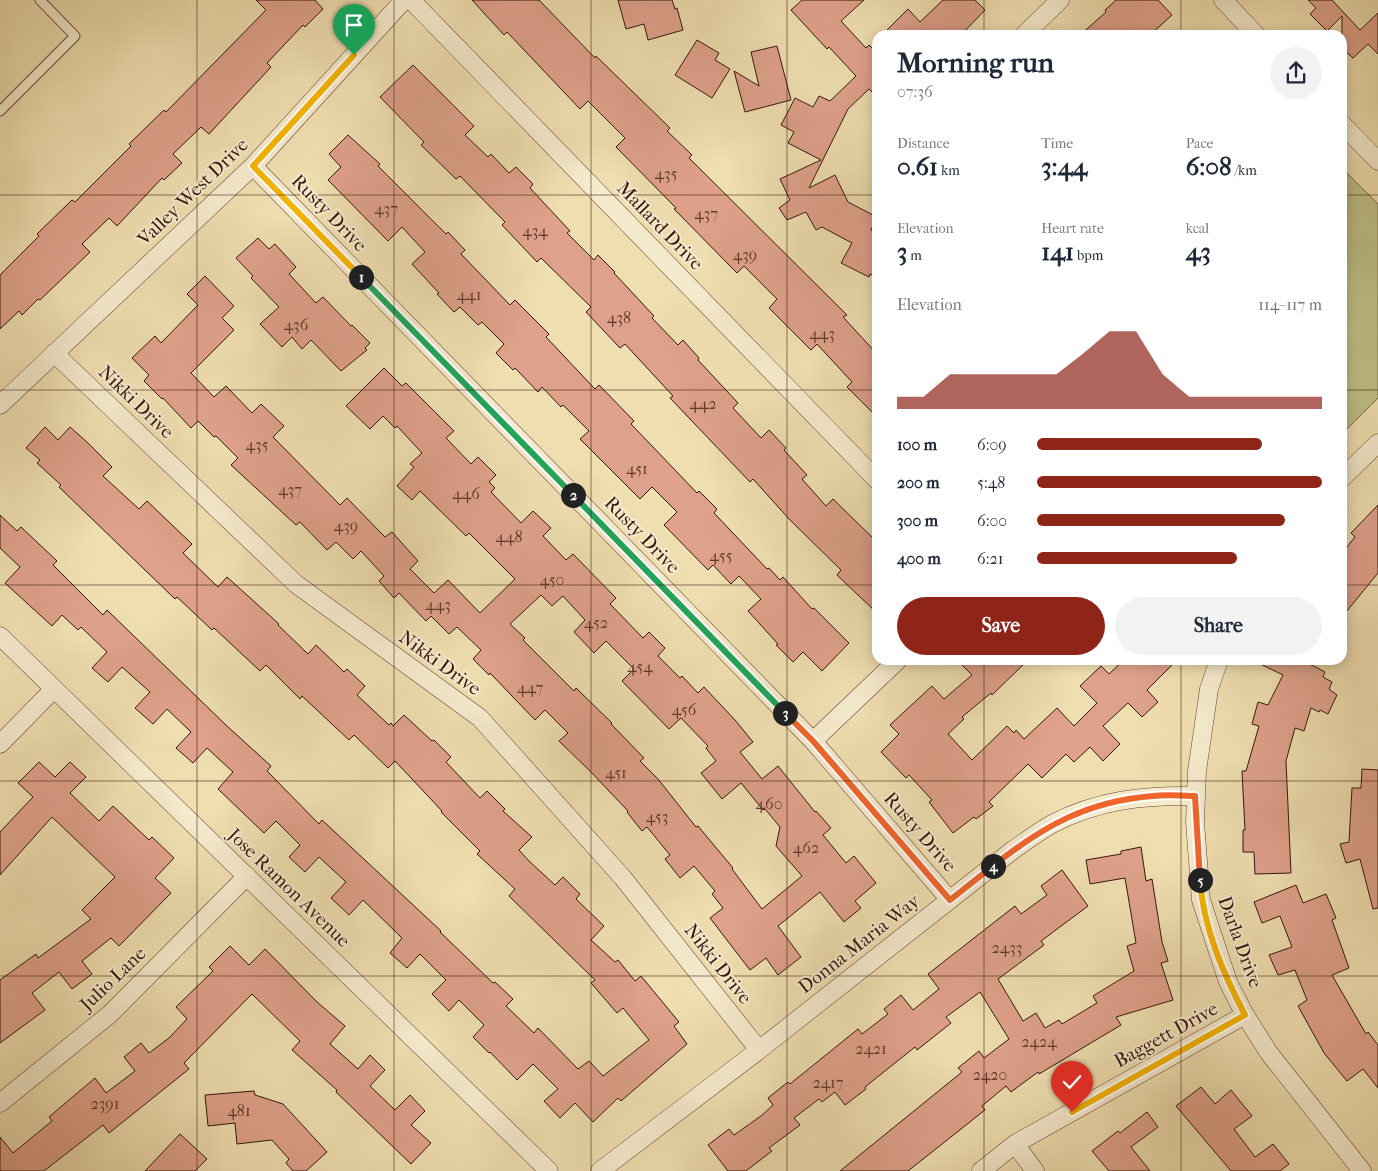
<!DOCTYPE html>
<meta charset="utf-8">
<style>
:root{--surface:#fff;--page:#f2f2f3;--text:#1f2937;--muted:#747a83;--accent:#8f2418}
body{margin:0;font-family:"IM FELL French Canon",serif;background:var(--page);color:var(--text);height:100vh;display:flex;flex-direction:column;font-size:19px;white-space:nowrap}
*{box-sizing:border-box;margin:0}
p{font-size:16px;color:var(--muted)}
.icon{flex:none;width:28px;height:28px;fill:none;stroke:currentColor;stroke-width:2;stroke-linecap:round;stroke-linejoin:round}
.map{position:relative;flex:1;overflow:hidden}
.sheet{position:absolute;left:872px;top:30px;width:475px;height:635px;display:flex;flex-direction:column;background:var(--surface);border-radius:15px;box-shadow:0 2px 12px #0003}
.sheet>*{flex:none}
.pin{position:absolute;display:grid;place-items:center;width:42px;height:42px;color:#fff;margin:-51px -21px;border-radius:50% 50% 50% 0;rotate:-45deg;box-shadow:0 0 5px #0007}
.pin .icon{rotate:45deg}
.km{position:absolute;width:25px;height:25px;margin:-12px;border-radius:50%;background:#222;color:#fff;font-size:14px;line-height:25px;text-align:center}
.round{display:grid;place-items:center;flex:none;width:52px;height:52px;border-radius:26px;background:var(--page)}
.headline{display:flex;align-items:center;justify-content:space-between;height:85px;padding:0 25px}
h1{font-size:28px;font-weight:700;line-height:38px}
.stats{display:grid;grid-template-columns:repeat(3,1fr);gap:8px;height:85px;padding:5px 25px}
.stats div{display:grid;align-content:center}
.stats b{font-size:25px;font-weight:700}
.stats small{font-size:14px;font-weight:400}
.stats p{font-size:14px}
.chart{height:140px;padding:10px 25px}
.chart p{display:flex;justify-content:space-between}
.chart svg{width:100%;height:90px;margin-top:5px;fill:var(--accent);opacity:.7}
.button{display:flex;gap:10px;margin-top:auto;padding:10px 25px}
.button a{flex:1;height:58px;border-radius:30px;background:var(--accent);color:#fff;font-size:20px;font-weight:700;line-height:58px;text-align:center}
.button a+a{background:var(--page);color:var(--text)}
ul{padding:0 25px;list-style:none;font-size:16px}
li{display:grid;grid-template-columns:80px 60px 1fr;align-items:center;height:38px}
li i{height:12px;border-radius:6px;background:var(--accent)}
.map>svg:first-child{display:block}
.green{fill:#bfc087;stroke:#7a6b48}
.building{fill:#dea18b;stroke:#35160a;fill-rule:evenodd}
.lines{fill:none;stroke-linecap:round;stroke-linejoin:round}
.lane-casing{stroke:#644834;stroke-width:11}
.street-casing{stroke:#644834;stroke-width:19}
.lane{stroke:#f5eacc;stroke-width:9}
.street{stroke:#f5eacc;stroke-width:18}
.split-1-casing{stroke:#fff;stroke-width:10}
.split-2-casing{stroke:#fff;stroke-width:10}
.split-3-casing{stroke:#fff;stroke-width:10}
.split-4-casing{stroke:#fff;stroke-width:10}
.split-5-casing{stroke:#fff;stroke-width:10}
.split-6-casing{stroke:#fff;stroke-width:10}
.split-1{stroke:#f5b400;stroke-width:6}
.split-2{stroke:#22a559;stroke-width:6}
.split-3{stroke:#22a559;stroke-width:6}
.split-4{stroke:#f0652b;stroke-width:6}
.split-5{stroke:#f0652b;stroke-width:6}
.split-6{stroke:#f5b400;stroke-width:6}
.grid{fill:none;stroke:#35160a;stroke-width:1;stroke-opacity:0.55}
.labels{text-anchor:middle;dominant-baseline:central;stroke-width:4;stroke-linejoin:round;paint-order:stroke}
.number-label{font-size:16px;fill:#5f392a}
.street-label{font-size:19px;fill:#35160a;stroke:#f5eacc}
</style>
<div class="map">
<svg width="1378" height="1171" viewBox="0 0 1378 1171">
<rect width="100%" height="100%" fill="#efdeb0"/>
<filter id="stains"><feTurbulence type="fractalNoise" baseFrequency=".004" numOctaves="4"/><feColorMatrix values="0 0 0 0 .2 0 0 0 0 .09 0 0 0 0 .02 0 0 0 .5 -.17"/></filter>
<radialGradient id="worn" r=".72"><stop offset=".6" stop-color="#630" stop-opacity="0"/><stop offset="1" stop-color="#630" stop-opacity=".3"/></radialGradient>
<path class="green" d="M 1342,168 L 1378,204 L 1378,398 L 1343,433 Z"/>
<path class="building" d="M 256,0 L 315,0 L 323,9 L 305,27 L 303,25 L 267,63 L 271,67 L 209,134 L 201,127 L 173,154 L 182,163 L 164,180 L 162,178 L 117,226 L 109,218 L 82,244 L 90,252 L 40,300 L 38,299 L 22,315 L 19,311 L 0,329 L 0,275 L 39,236 L 37,234 L 72,200 L 75,202 L 131,146 L 129,144 L 164,110 L 166,112 L 266,10 Z
M 472,0 L 539,0 L 595,58 L 596,56 L 670,128 L 667,131 L 692,155 L 689,158 L 847,315 L 843,317 L 878,355 L 878,418 L 847,387 L 852,382 L 817,344 L 811,350 L 769,308 L 777,299 L 744,266 L 737,273 L 674,209 L 676,208 L 616,147 L 625,138 L 588,101 L 580,109 L 507,32 L 504,35 Z
M 618,0 L 672,0 L 675,9 L 677,8 L 683,30 L 648,40 L 644,24 L 626,29 Z
M 802,0 L 864,0 L 841,21 L 866,48 L 869,45 L 878,54 L 878,98 L 869,89 L 848,109 L 809,188 L 835,175 L 848,202 L 877,217 L 871,230 L 878,233 L 878,278 L 870,274 L 869,277 L 841,263 L 852,243 L 822,227 L 816,230 L 806,212 L 787,220 L 779,208 L 790,200 L 780,179 L 821,160 L 788,143 L 794,132 L 781,125 L 795,98 L 813,107 L 819,96 L 830,101 L 856,76 L 829,47 L 827,49 L 791,10 Z
M 943,0 L 975,0 L 985,10 L 961,35 L 882,35 L 908,9 L 920,22 Z
M 1116,0 L 1158,0 L 1172,15 L 1150,35 L 1080,35 L 1106,12 L 1105,10 Z
M 1308,0 L 1332,0 L 1360,30 L 1378,13 L 1378,54 L 1368,44 L 1353,58 L 1342,48 L 1342,16 L 1327,31 L 1310,14 L 1316,8 Z
M 697,40 L 719,53 L 715,60 L 730,69 L 712,98 L 675,75 Z
M 777,46 L 791,100 L 745,112 L 734,71 L 759,86 L 751,52 Z
M 413,65 L 474,126 L 465,135 L 488,157 L 491,154 L 509,173 L 516,167 L 533,184 L 530,188 L 570,231 L 567,233 L 594,260 L 598,255 L 615,272 L 614,273 L 654,316 L 652,318 L 678,345 L 683,340 L 699,358 L 698,360 L 738,403 L 733,408 L 761,438 L 769,430 L 786,448 L 784,450 L 807,475 L 802,479 L 826,506 L 833,499 L 878,543 L 878,614 L 837,575 L 841,570 L 790,520 L 753,479 L 750,482 L 670,398 L 673,396 L 625,344 L 620,348 L 586,312 L 591,307 L 541,258 L 537,262 L 502,225 L 505,222 L 460,176 L 456,179 L 421,145 L 424,142 L 380,97 Z
M 348,135 L 380,164 L 378,166 L 446,234 L 448,232 L 465,250 L 461,254 L 510,305 L 515,300 L 549,334 L 546,337 L 595,389 L 599,385 L 634,421 L 631,424 L 697,493 L 699,491 L 717,509 L 714,513 L 767,569 L 769,568 L 780,580 L 783,577 L 812,609 L 814,608 L 849,643 L 822,671 L 803,652 L 793,662 L 776,645 L 778,644 L 748,611 L 761,599 L 739,576 L 731,584 L 713,565 L 708,570 L 664,525 L 677,512 L 652,487 L 640,499 L 580,439 L 589,431 L 563,405 L 561,407 L 542,387 L 538,392 L 515,368 L 513,370 L 496,353 L 504,344 L 482,322 L 478,325 L 460,307 L 454,312 L 437,294 L 439,293 L 412,264 L 425,252 L 402,227 L 388,241 L 328,180 L 341,167 L 329,154 Z
M 258,238 L 269,249 L 275,244 L 296,267 L 289,274 L 316,303 L 323,297 L 351,326 L 352,325 L 370,343 L 365,348 L 367,350 L 341,371 L 311,340 L 302,349 L 292,337 L 282,347 L 260,324 L 279,307 L 251,278 L 253,276 L 236,258 Z
M 205,276 L 234,306 L 222,318 L 234,330 L 191,373 L 214,397 L 226,386 L 252,413 L 261,404 L 284,426 L 273,437 L 340,505 L 347,498 L 385,537 L 392,532 L 418,561 L 410,569 L 434,593 L 448,580 L 480,613 L 515,579 L 469,533 L 466,536 L 420,491 L 412,500 L 397,486 L 414,467 L 410,464 L 422,453 L 397,426 L 395,428 L 383,416 L 370,429 L 346,406 L 384,368 L 402,386 L 406,383 L 454,431 L 446,438 L 471,464 L 478,457 L 496,475 L 489,482 L 495,488 L 491,492 L 521,523 L 533,511 L 551,528 L 543,536 L 566,560 L 573,554 L 616,598 L 610,604 L 643,638 L 649,632 L 665,648 L 658,656 L 680,678 L 682,676 L 698,693 L 704,687 L 735,720 L 753,742 L 740,752 L 762,779 L 778,766 L 815,812 L 816,811 L 831,828 L 823,835 L 846,863 L 854,856 L 876,883 L 855,901 L 861,908 L 844,922 L 820,892 L 778,926 L 801,957 L 778,975 L 766,958 L 750,970 L 710,918 L 723,908 L 712,894 L 715,891 L 694,866 L 680,878 L 665,859 L 670,855 L 647,827 L 642,831 L 627,812 L 628,811 L 590,771 L 559,741 L 568,733 L 545,710 L 535,720 L 490,673 L 489,675 L 473,659 L 481,650 L 457,627 L 449,634 L 431,616 L 426,621 L 399,593 L 394,598 L 379,581 L 384,576 L 361,551 L 353,559 L 336,542 L 327,550 L 300,522 L 296,525 L 231,465 L 238,458 L 216,436 L 214,437 L 198,421 L 191,428 L 163,398 L 162,399 L 144,381 L 149,375 L 132,358 L 155,336 L 161,343 L 198,305 L 187,294 ZM 541,595 L 552,606 L 563,596 L 585,620 L 574,632 L 594,653 L 606,641 L 634,669 L 622,681 L 669,729 L 681,718 L 708,746 L 706,748 L 716,761 L 701,773 L 722,799 L 741,783 L 763,810 L 765,809 L 780,827 L 776,846 L 802,876 L 762,909 L 732,869 L 733,868 L 698,826 L 696,827 L 658,779 L 640,761 L 644,758 L 611,724 L 612,723 L 576,688 L 574,691 L 523,640 L 525,638 L 510,624 Z
M 45,427 L 58,440 L 70,427 L 88,443 L 112,467 L 103,476 L 139,509 L 147,501 L 192,544 L 183,553 L 218,587 L 227,577 L 279,624 L 278,625 L 308,654 L 316,645 L 344,672 L 347,669 L 365,686 L 357,695 L 389,725 L 391,723 L 393,726 L 404,715 L 432,741 L 434,740 L 451,757 L 446,762 L 480,798 L 487,791 L 505,809 L 503,811 L 532,837 L 519,850 L 529,861 L 555,885 L 563,877 L 580,894 L 576,899 L 604,926 L 591,940 L 615,962 L 618,960 L 635,981 L 641,976 L 679,1022 L 674,1026 L 687,1044 L 621,1101 L 618,1098 L 593,1122 L 575,1103 L 560,1118 L 544,1101 L 558,1089 L 533,1064 L 517,1080 L 490,1052 L 489,1053 L 473,1037 L 484,1025 L 459,1000 L 449,1011 L 432,994 L 446,980 L 420,954 L 407,968 L 390,953 L 402,938 L 363,900 L 349,915 L 331,898 L 346,882 L 319,857 L 305,872 L 289,857 L 300,845 L 276,821 L 264,833 L 218,789 L 233,772 L 207,748 L 193,763 L 176,748 L 191,732 L 167,709 L 153,724 L 135,708 L 150,692 L 122,667 L 108,682 L 92,668 L 107,652 L 81,627 L 78,630 L 62,615 L 52,626 L 5,583 L 20,567 L 0,548 L 0,515 L 17,531 L 21,527 L 57,561 L 53,565 L 103,615 L 107,610 L 227,726 L 271,766 L 267,771 L 319,824 L 322,820 L 441,931 L 440,932 L 493,983 L 495,982 L 513,999 L 506,1006 L 534,1033 L 538,1028 L 578,1069 L 589,1061 L 603,1076 L 649,1040 L 623,1008 L 617,1013 L 591,983 L 595,980 L 509,896 L 515,889 L 477,854 L 480,851 L 441,812 L 442,811 L 395,761 L 388,768 L 354,735 L 349,740 L 302,696 L 300,699 L 266,665 L 260,671 L 214,628 L 212,630 L 177,597 L 175,599 L 59,487 L 61,485 L 37,463 L 40,460 L 26,448 Z
M 1378,505 L 1378,573 L 1342,617 L 1342,553 L 1355,537 L 1351,533 Z
M 957,660 L 1028,660 L 992,695 L 991,693 L 962,717 L 964,719 L 948,734 L 972,760 L 1007,726 L 1014,733 L 1016,730 L 1024,739 L 1057,708 L 1074,726 L 1097,703 L 1080,686 L 1101,666 L 1109,674 L 1124,660 L 1177,660 L 1147,690 L 1158,702 L 1142,717 L 1128,703 L 1103,726 L 1120,744 L 1103,761 L 1090,747 L 1074,762 L 1066,754 L 1042,778 L 1028,764 L 989,802 L 993,806 L 976,819 L 974,817 L 953,833 L 929,802 L 932,800 L 909,775 L 906,778 L 881,752 L 899,734 L 890,725 L 932,686 L 944,699 L 972,675 Z
M 1252,660 L 1302,660 L 1325,672 L 1323,677 L 1332,682 L 1329,689 L 1337,695 L 1328,714 L 1320,710 L 1319,712 L 1311,708 L 1304,731 L 1295,728 L 1286,761 L 1291,873 L 1255,874 L 1254,852 L 1243,852 L 1243,830 L 1245,830 L 1242,771 L 1246,771 L 1259,726 L 1252,724 L 1258,702 L 1268,705 L 1283,675 Z
M 39,762 L 55,777 L 70,762 L 86,777 L 70,793 L 99,821 L 113,806 L 149,840 L 152,837 L 174,858 L 155,878 L 171,893 L 119,946 L 111,938 L 82,961 L 92,974 L 72,989 L 59,972 L 32,993 L 45,1010 L 0,1043 L 0,980 L 36,954 L 38,958 L 91,919 L 82,910 L 115,877 L 52,817 L 0,875 L 0,832 L 33,797 L 18,783 Z
M 1362,769 L 1378,770 L 1378,908 L 1373,909 L 1360,859 L 1346,863 L 1340,844 L 1349,842 L 1352,788 L 1361,788 Z
M 1141,847 L 1146,881 L 1152,879 L 1162,942 L 1168,961 L 1161,963 L 1173,1000 L 1116,1017 L 1121,1025 L 1039,1074 L 1038,1072 L 1011,1092 L 1006,1086 L 982,1106 L 985,1110 L 908,1171 L 840,1171 L 962,1072 L 958,1068 L 979,1051 L 984,1058 L 1009,1039 L 980,992 L 946,1017 L 951,1023 L 917,1050 L 915,1047 L 865,1087 L 866,1089 L 845,1105 L 835,1092 L 822,1102 L 819,1099 L 794,1118 L 800,1125 L 769,1148 L 772,1151 L 746,1171 L 728,1171 L 708,1145 L 729,1129 L 734,1135 L 761,1116 L 773,1105 L 768,1098 L 788,1082 L 790,1084 L 858,1029 L 862,1034 L 888,1014 L 884,1009 L 901,995 L 913,1010 L 939,989 L 928,974 L 1015,906 L 1021,914 L 1047,895 L 1041,886 L 1062,870 L 1088,906 L 1041,941 L 1044,945 L 998,979 L 1023,1021 L 1036,1013 L 1045,1028 L 1059,1020 L 1062,1024 L 1097,1003 L 1093,996 L 1134,971 L 1127,946 L 1136,943 L 1125,878 L 1090,884 L 1086,860 L 1121,854 L 1121,851 Z
M 1296,885 L 1303,903 L 1326,894 L 1336,918 L 1332,920 L 1349,968 L 1332,975 L 1366,1034 L 1368,1032 L 1378,1045 L 1378,1088 L 1363,1069 L 1347,1081 L 1324,1053 L 1298,1006 L 1307,1000 L 1295,970 L 1278,975 L 1269,955 L 1292,947 L 1280,916 L 1262,923 L 1254,902 Z
M 230,946 L 249,965 L 265,949 L 317,1002 L 345,1026 L 330,1044 L 358,1069 L 370,1055 L 385,1070 L 370,1086 L 395,1110 L 410,1095 L 425,1111 L 411,1125 L 431,1143 L 411,1164 L 336,1092 L 337,1090 L 292,1050 L 300,1041 L 252,994 L 184,1063 L 189,1069 L 109,1133 L 103,1125 L 44,1171 L 0,1171 L 0,1137 L 13,1153 L 52,1121 L 49,1117 L 95,1078 L 106,1093 L 135,1071 L 124,1057 L 141,1043 L 149,1053 L 169,1038 L 187,1019 L 176,1007 L 213,971 L 209,967 Z
M 1201,1087 L 1215,1104 L 1231,1090 L 1252,1116 L 1234,1129 L 1255,1157 L 1273,1144 L 1289,1164 L 1280,1171 L 1231,1171 L 1176,1106 Z
M 254,1091 L 255,1095 L 283,1104 L 327,1152 L 306,1171 L 293,1171 L 286,1163 L 289,1159 L 272,1140 L 237,1144 L 235,1123 L 208,1126 L 205,1095 Z
M 1147,1112 L 1158,1127 L 1131,1147 L 1150,1171 L 1109,1171 L 1092,1151 L 1118,1131 L 1120,1133 Z
M 180,1134 L 207,1159 L 195,1171 L 145,1171 Z"/>
<g class="lines">
<g class="lane-casing">
<path id="lane" d="M 0,111 L 75,36 L 40,0"/>
</g>
<g class="street-casing">
<path id="street" d="M 411,0 L 878,481
M 1223,0 L 1256,35
M 1024,35 L 1060,0
M 1342,124 L 1378,161
M 253,166 L 813,741 L 950,900
M 54,353 L 296,584 L 480,718 L 623,878 L 759,1050
M 0,405 L 253,166 L 404,0
M 1342,478 L 1378,443
M 0,636 L 549,1171
M 1219,660 L 1209,689 L 1197,771 L 1195,822 L 1201,900 L 1228,982 L 1245,1015 L 1269,1053 L 1362,1171
M 813,741 L 898,660
M 0,744 L 53,690
M 0,1103 L 110,1014 L 247,876
M 1015,1144 L 1035,1171
M 600,1171 L 759,1050 L 1013,850 C 1026,841 1038,832 1052,824 C 1098,800 1144,795 1195,796
M 981,1171 L 1015,1144 L 1245,1015"/>
</g>
<use href="#lane" class="lane"/>
<use href="#street" class="street"/>
</g>
<g class="lines">
<g class="split-1-casing">
<path id="split-1" d="M 354,55 L 253,166 L 361,277"/>
</g>
<g class="split-2-casing">
<path id="split-2" d="M 361,277 L 573,495"/>
</g>
<g class="split-3-casing">
<path id="split-3" d="M 573,495 L 785,713"/>
</g>
<g class="split-4-casing">
<path id="split-4" d="M 785,713 L 813,741 L 950,900 L 993,866"/>
</g>
<g class="split-5-casing">
<path id="split-5" d="M 993,866 C 1043,826 1088,801 1153,796 C 1167,794 1181,796 1195,796 L 1200,880"/>
</g>
<g class="split-6-casing">
<path id="split-6" d="M 1072,1112 L 1245,1015 C 1223,973 1203,927 1200,880"/>
</g>
<use href="#split-1" class="split-1"/>
<use href="#split-2" class="split-2"/>
<use href="#split-3" class="split-3"/>
<use href="#split-4" class="split-4"/>
<use href="#split-5" class="split-5"/>
<use href="#split-6" class="split-6"/>
</g>
<path class="grid" d="M 197,0 L 197,1171M 394,0 L 394,1171M 591,0 L 591,1171M 787,0 L 787,1171M 984,0 L 984,35M 1181,0 L 1181,35M 0,195 L 878,195M 1342,195 L 1378,195M 0,390 L 878,390M 1342,390 L 1378,390M 0,585 L 878,585M 1342,585 L 1378,585M 984,660 L 984,1171M 1181,660 L 1181,1171M 0,781 L 1378,781M 0,976 L 1378,976"/>
<g class="labels">
<g class="number-label">
<text x="666" y="173">435</text>
<text x="386" y="208">437</text>
<text x="706" y="213">437</text>
<text x="535" y="230">434</text>
<text x="745" y="254">439</text>
<text x="469" y="294">441</text>
<text x="619" y="317">438</text>
<text x="296" y="324">436</text>
<text x="822" y="333">443</text>
<text x="703" y="403">442</text>
<text x="257" y="444">435</text>
<text x="637" y="468">451</text>
<text x="290" y="489">437</text>
<text x="466" y="493">446</text>
<text x="346" y="525">439</text>
<text x="509" y="536">448</text>
<text x="721" y="555">455</text>
<text x="552" y="579">450</text>
<text x="438" y="604">443</text>
<text x="596" y="622">452</text>
<text x="640" y="666">454</text>
<text x="530" y="687">447</text>
<text x="684" y="709">456</text>
<text x="616" y="772">451</text>
<text x="769" y="803">460</text>
<text x="657" y="816">453</text>
<text x="806" y="847">462</text>
<text x="1007" y="947">2433</text>
<text x="1039" y="1041">2424</text>
<text x="871" y="1048">2421</text>
<text x="990" y="1074">2420</text>
<text x="828" y="1082">2417</text>
<text x="105" y="1103">2391</text>
<text x="239" y="1110">481</text>
</g>
<g class="street-label">
<text transform="translate(193 192) rotate(-44)">Valley West Drive</text>
<text transform="translate(329 213) rotate(46)">Rusty Drive</text>
<text transform="translate(660 226) rotate(46)">Mallard Drive</text>
<text transform="translate(136 402) rotate(44)">Nikki Drive</text>
<text transform="translate(642 535) rotate(46)">Rusty Drive</text>
<text transform="translate(440 663) rotate(36)">Nikki Drive</text>
<text transform="translate(920 832) rotate(49)">Rusty Drive</text>
<text transform="translate(289 888) rotate(44)">Jose Ramon Avenue</text>
<text transform="translate(1240 942) rotate(70)">Darla Drive</text>
<text transform="translate(859 944) rotate(-38)">Donna Maria Way</text>
<text transform="translate(718 964) rotate(52)">Nikki Drive</text>
<text transform="translate(113 979) rotate(-44)">Julio Lane</text>
<text transform="translate(1166 1035) rotate(-29)">Baggett Drive</text>
</g>
</g>
<rect width="100%" height="100%" filter="url(#stains)"/>
<rect width="100%" height="100%" fill="url(#worn)"/>
</svg>
<div class="pin" style="left:354px;top:55px;background:#1e9e55"><svg class="icon" aria-label="arrive" viewBox="0 0 24 24"><path d="M6 21V4h12l-3 4 3 4H6"/></svg></div>
<div class="pin" style="left:1072px;top:1112px;background:#d93025"><svg class="icon" aria-label="check" viewBox="0 0 24 24"><path d="M5 12l5 5 9-10"/></svg></div>
<b class="km" style="left:361px;top:277px">1</b>
<b class="km" style="left:573px;top:495px">2</b>
<b class="km" style="left:785px;top:713px">3</b>
<b class="km" style="left:993px;top:866px">4</b>
<b class="km" style="left:1200px;top:880px">5</b>
<section class="sheet">
<div class="headline"><div><h1>Morning run</h1><p>07:36</p></div><a class="round"><svg class="icon" aria-label="share" viewBox="0 0 24 24"><path d="M12 15V3M7 8l5-5 5 5M5 13v7h14v-7"/></svg></a></div>
<div class="stats">
<div><p>Distance</p><b>0.61<small> km</small></b></div>
<div><p>Time</p><b>3:44</b></div>
<div><p>Pace</p><b>6:08<small> /km</small></b></div>
</div>
<div class="stats">
<div><p>Elevation</p><b>3<small> m</small></b></div>
<div><p>Heart rate</p><b>141<small> bpm</small></b></div>
<div><p>kcal</p><b>43</b></div>
</div>
<div class="chart"><p><span>Elevation</span>114–117 m</p>
<svg viewBox="0 0 160 44" preserveAspectRatio="none"><path d="M0 44V38L10 38L20 27L30 27L40 27L50 27L60 27L70 17L80 6L90 6L100 27L110 38L120 38L130 38L140 38L150 38L160 38V44z"/></svg>
</div>
<ul>
<li><b>100 m</b>6:09<i style="width:79%"></i></li>
<li><b>200 m</b>5:48<i style="width:100%"></i></li>
<li><b>300 m</b>6:00<i style="width:87%"></i></li>
<li><b>400 m</b>6:21<i style="width:70%"></i></li>
</ul>
<div class="button"><a>Save</a><a>Share</a></div>
</section>
</div>
